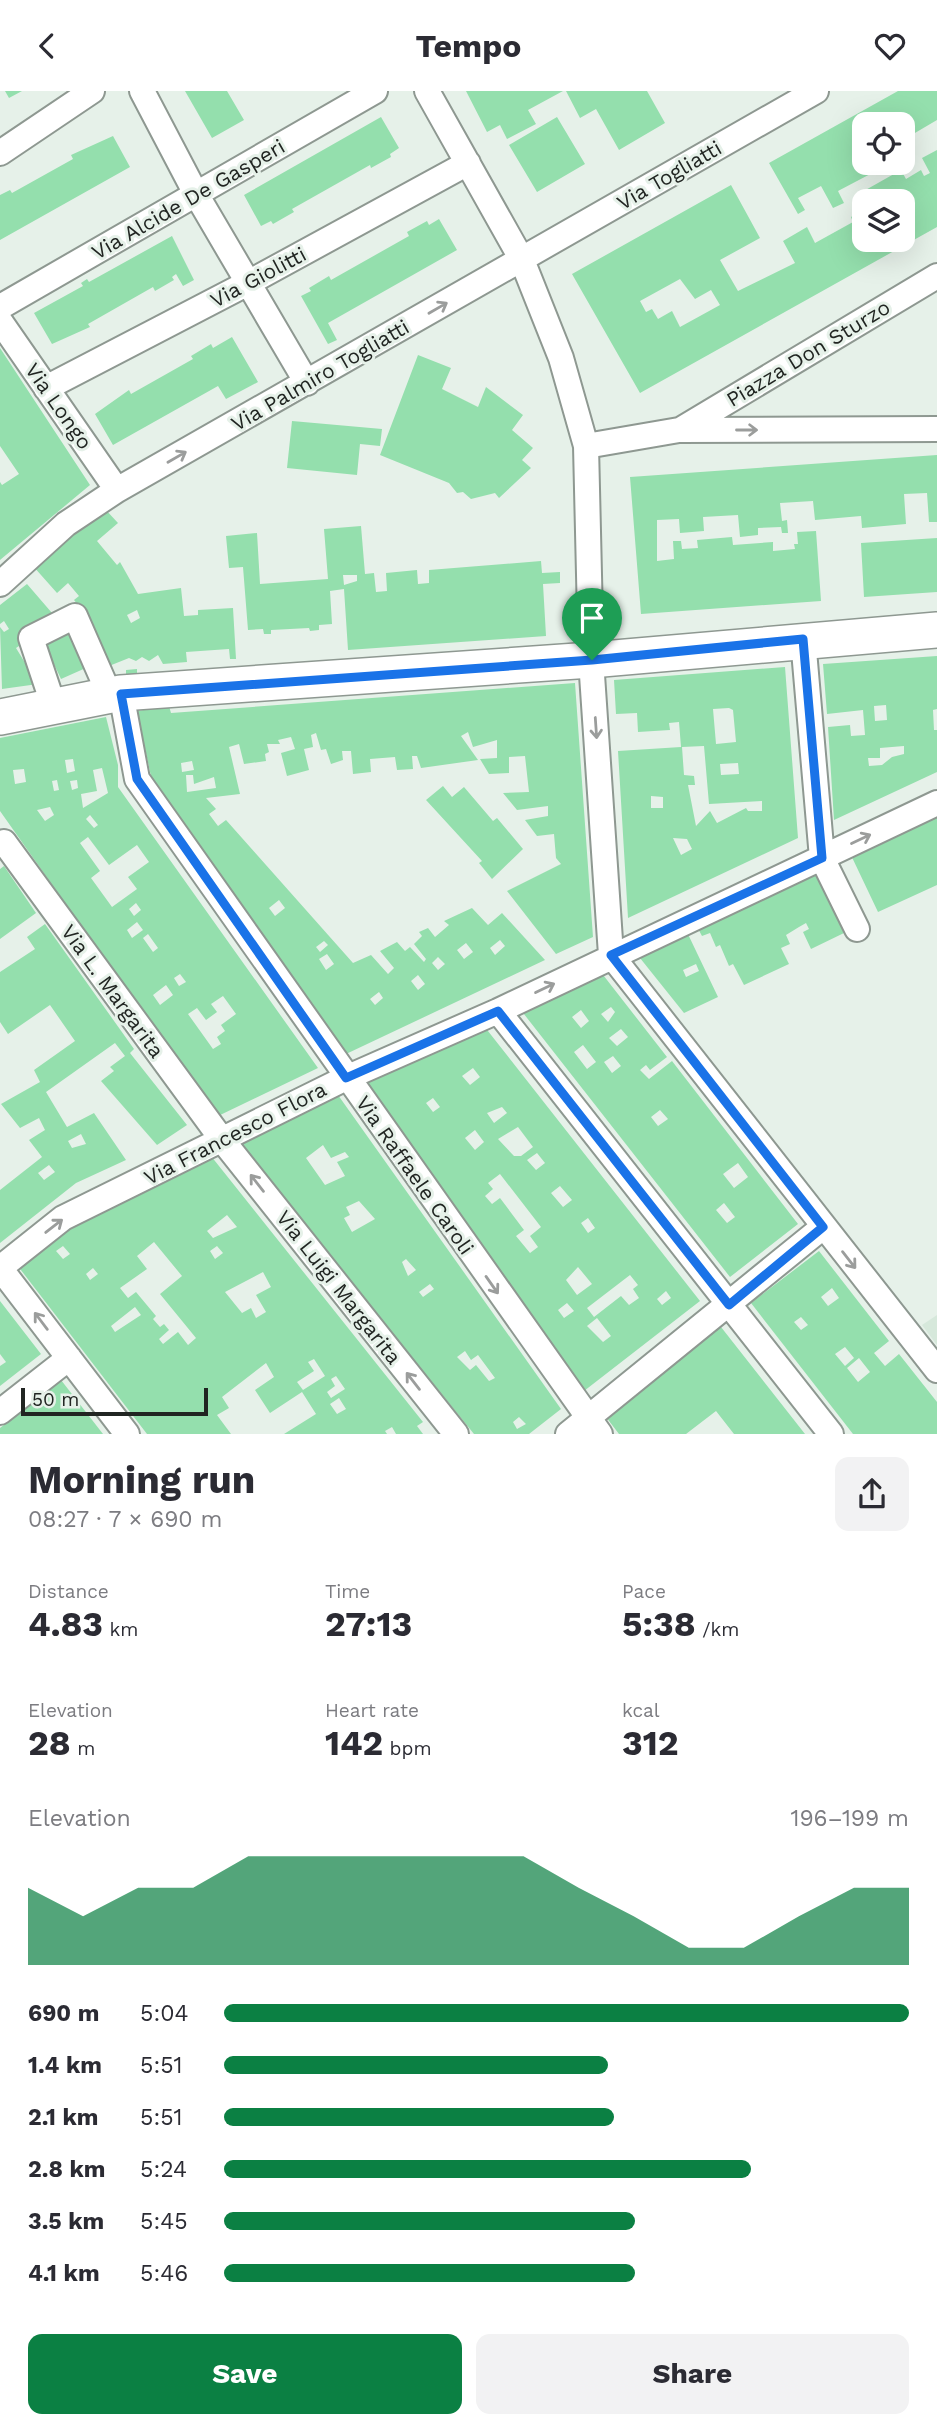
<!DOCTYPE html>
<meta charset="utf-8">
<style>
:root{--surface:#fff;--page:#f2f2f3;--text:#2b2b33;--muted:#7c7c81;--accent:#0b8043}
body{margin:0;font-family:"Work Sans",sans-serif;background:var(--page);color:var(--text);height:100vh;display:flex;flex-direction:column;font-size:26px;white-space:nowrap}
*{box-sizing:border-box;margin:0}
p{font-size:23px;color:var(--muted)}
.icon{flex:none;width:38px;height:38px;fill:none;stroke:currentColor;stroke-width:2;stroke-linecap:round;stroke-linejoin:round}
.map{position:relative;height:1343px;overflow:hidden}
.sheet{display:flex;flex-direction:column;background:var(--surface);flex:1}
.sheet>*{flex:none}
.tools{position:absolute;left:852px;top:21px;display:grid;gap:14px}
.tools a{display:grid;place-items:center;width:63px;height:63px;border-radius:14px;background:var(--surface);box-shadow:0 7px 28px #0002;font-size:35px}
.scale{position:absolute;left:21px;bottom:18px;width:187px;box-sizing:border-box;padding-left:7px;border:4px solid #212522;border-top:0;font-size:19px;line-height:24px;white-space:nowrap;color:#212522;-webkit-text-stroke:5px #e6f1e9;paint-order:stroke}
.pin{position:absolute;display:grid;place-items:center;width:60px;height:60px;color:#fff;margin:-72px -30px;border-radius:50% 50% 50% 0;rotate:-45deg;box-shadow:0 0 7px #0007}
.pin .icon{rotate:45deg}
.round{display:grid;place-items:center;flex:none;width:74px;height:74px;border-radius:14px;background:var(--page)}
.head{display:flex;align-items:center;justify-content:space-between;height:119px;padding:0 28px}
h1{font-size:38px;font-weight:700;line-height:52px}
.figures{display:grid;grid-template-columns:repeat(3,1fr);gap:10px;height:119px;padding:7px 28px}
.figures div{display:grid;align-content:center}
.figures b{font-size:35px;font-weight:700}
.figures small{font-size:19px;font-weight:400}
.figures p{font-size:19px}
.chart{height:196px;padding:14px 28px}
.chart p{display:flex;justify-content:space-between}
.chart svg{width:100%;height:126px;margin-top:7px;fill:var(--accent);opacity:.7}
.cta{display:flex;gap:14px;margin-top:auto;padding:14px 28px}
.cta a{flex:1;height:80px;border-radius:14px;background:var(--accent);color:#fff;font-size:28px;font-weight:700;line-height:80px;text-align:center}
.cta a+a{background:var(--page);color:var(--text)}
ul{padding:0 28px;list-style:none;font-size:23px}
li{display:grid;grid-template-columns:112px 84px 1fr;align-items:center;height:52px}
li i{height:18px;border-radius:9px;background:var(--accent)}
header{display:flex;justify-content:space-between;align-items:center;height:91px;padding:0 28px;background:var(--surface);font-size:32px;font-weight:700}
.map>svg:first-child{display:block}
.built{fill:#d6e8db}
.building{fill:#94dfad;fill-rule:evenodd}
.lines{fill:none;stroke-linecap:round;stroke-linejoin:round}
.street-casing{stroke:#8e9891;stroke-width:28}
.secondary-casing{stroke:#8e9891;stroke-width:38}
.street{stroke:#fff;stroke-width:24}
.secondary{stroke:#fff;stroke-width:35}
.oneway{stroke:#9b9d9c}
.route-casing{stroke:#fff;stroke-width:14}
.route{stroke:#1a73e8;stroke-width:9}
.labels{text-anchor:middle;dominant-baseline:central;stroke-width:6;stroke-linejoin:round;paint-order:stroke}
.street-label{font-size:21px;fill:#212522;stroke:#e6f1e9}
</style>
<header><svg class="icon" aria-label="back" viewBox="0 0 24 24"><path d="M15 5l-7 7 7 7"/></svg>Tempo<svg class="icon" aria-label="heart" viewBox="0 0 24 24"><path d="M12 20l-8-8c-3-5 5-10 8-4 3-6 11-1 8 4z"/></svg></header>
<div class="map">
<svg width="937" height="1343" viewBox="0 0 937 1343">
<rect width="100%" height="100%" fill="#e6f1e9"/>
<path class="built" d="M 937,1224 L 937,1254 L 922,1234 Z"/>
<path class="building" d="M 5,0 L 22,0 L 9,7 Z
M 185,0 L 227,0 L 244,29 L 212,47 Z
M 466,0 L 563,0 L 528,19 L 536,33 L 507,48 L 500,34 L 487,41 Z
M 566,0 L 647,0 L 665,32 L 619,59 L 596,18 L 580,27 Z
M 898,0 L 937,0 L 937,29 L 903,49 L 903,33 L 864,33 L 864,72 L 873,72 L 876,80 L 838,100 L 844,112 L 833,117 L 821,95 L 798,107 L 805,119 L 798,123 L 769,72 Z
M 381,26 L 399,57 L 390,63 L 391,66 L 371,77 L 370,74 L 292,118 L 294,121 L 273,133 L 271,130 L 261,135 L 244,104 Z
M 557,26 L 585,73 L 537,101 L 509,54 Z
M 113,45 L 130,76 L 0,149 L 0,104 L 10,99 L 12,102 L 73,68 L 71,64 Z
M 937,59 L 937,136 L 640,302 L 572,183 L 731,94 L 760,147 L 720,169 L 738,200 L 795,172 L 783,150 L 807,136 L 815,152 L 853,131 L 851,126 L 864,118 L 864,149 L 903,149 L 903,110 L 868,110 L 862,101 L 901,79 L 906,88 L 921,79 L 924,85 L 930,82 L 922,67 ZM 680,188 L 695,208 L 711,199 L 720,214 L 680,236 L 672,220 L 658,228 L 652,218 L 646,221 L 640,210 Z
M 439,128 L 457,159 L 328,232 L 337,249 L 328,253 L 301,205 L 311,200 L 309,197 L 329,185 L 331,189 L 409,145 L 407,141 L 427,130 L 429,134 Z
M 172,145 L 194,189 L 183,195 L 176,183 L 172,186 L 174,189 L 155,200 L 153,196 L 88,233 L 90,236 L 52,253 L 34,222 L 83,195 L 81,192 L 87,188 L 89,191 Z
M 232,246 L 258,291 L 226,308 L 218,295 L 113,354 L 95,323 L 129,299 L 131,303 L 193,268 L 191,265 L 211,253 L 213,257 Z
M 0,257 L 90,394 L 0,469 L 0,391 L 2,394 L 19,383 L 0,355 Z
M 418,264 L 451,277 L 442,298 L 478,316 L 486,296 L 523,324 L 512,339 L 533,357 L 522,369 L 531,377 L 499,407 L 495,402 L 471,408 L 463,401 L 457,402 L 449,392 L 380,364 Z
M 292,330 L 382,338 L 380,355 L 360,353 L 357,384 L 287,377 Z
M 937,364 L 937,431 L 929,431 L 927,402 L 904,403 L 906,433 L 862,437 L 861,425 L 815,429 L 813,410 L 780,412 L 782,430 L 787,429 L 788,442 L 782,442 L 781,436 L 758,437 L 758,444 L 740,446 L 738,424 L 703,426 L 704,440 L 680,442 L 679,428 L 657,429 L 657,470 L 674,468 L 673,450 L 681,450 L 682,458 L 698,457 L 697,449 L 732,446 L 733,454 L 773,451 L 773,460 L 795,458 L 794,453 L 798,453 L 797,441 L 816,440 L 821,510 L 641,523 L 630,386 Z
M 105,418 L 118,432 L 97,450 L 117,474 L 120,471 L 138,503 L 181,497 L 184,525 L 198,524 L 198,519 L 233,517 L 236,568 L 230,568 L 229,558 L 186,561 L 187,571 L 163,573 L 158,564 L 149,570 L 142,566 L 136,570 L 129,567 L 109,575 L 92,531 L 74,509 L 79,505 L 68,492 L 57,502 L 33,475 ZM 137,519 L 140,527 L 131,532 L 127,524 Z
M 361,435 L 365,483 L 374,482 L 376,501 L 387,500 L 386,482 L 417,479 L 418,493 L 429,492 L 429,479 L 541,470 L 542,482 L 560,481 L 560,492 L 543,493 L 546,545 L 348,559 L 344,498 L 330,500 L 332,533 L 319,534 L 319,539 L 310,540 L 309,537 L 271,539 L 271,543 L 264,543 L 263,538 L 248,539 L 243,476 L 229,477 L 226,445 L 257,442 L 260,493 L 328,488 L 324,438 ZM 343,484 L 357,484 L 357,490 L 344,494 Z
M 937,447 L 937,501 L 864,506 L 861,452 Z
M 27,493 L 52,522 L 19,545 L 25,551 L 16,557 L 38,593 L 2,598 L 0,536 L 4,541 L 9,538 L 4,530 L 0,533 L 0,514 Z
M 72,536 L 88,576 L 61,588 L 43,550 Z
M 937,565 L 937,618 L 933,619 L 934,639 L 937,639 L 937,681 L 834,729 L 828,636 L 850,634 L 851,645 L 865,644 L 863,619 L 827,623 L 823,573 ZM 886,614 L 887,629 L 875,630 L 874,615 ZM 904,655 L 904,663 L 892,666 L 882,674 L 869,675 L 868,667 L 880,667 L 880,657 Z
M 785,576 L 798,747 L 628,827 L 618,660 L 681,656 L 679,631 L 669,632 L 670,639 L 638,641 L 637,622 L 616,623 L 614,589 ZM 729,617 L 733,619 L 736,651 L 716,653 L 713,618 ZM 704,655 L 709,713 L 762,710 L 762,720 L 748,720 L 746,717 L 717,732 L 710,720 L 696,735 L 688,694 L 695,694 L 694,685 L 684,684 L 682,656 ZM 738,672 L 739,683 L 721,684 L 720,673 ZM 651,705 L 663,706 L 663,717 L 651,717 ZM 673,747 L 687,748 L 692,758 L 681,764 Z
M 137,578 L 137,586 L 126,587 L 126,579 Z
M 575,592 L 593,846 L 556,863 L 507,800 L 561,773 L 556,767 L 554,743 L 537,745 L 525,729 L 548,725 L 548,715 L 517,719 L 503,702 L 529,701 L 525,665 L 509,666 L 509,682 L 489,683 L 480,668 L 497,667 L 497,649 L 473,656 L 468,641 L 461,645 L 478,669 L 421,677 L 417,665 L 412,665 L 413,678 L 397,679 L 395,666 L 370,668 L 371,681 L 353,683 L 351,660 L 342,660 L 343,669 L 331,673 L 326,658 L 321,659 L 316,642 L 311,644 L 313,656 L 304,658 L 309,679 L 287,685 L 281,662 L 295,658 L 291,646 L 278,649 L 280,653 L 267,653 L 269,661 L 265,663 L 266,670 L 244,673 L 239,653 L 229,656 L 240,703 L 206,707 L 216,718 L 209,723 L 218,735 L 226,729 L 353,872 L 371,864 L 388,883 L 394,877 L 380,860 L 397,851 L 405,860 L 410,856 L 424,871 L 426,868 L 414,853 L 422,845 L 419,841 L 428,837 L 435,846 L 449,834 L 444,830 L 472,817 L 488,834 L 502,822 L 545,869 L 346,963 L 152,690 L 137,620 L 169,615 L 171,622 ZM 192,670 L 194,679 L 182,681 L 181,672 ZM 186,684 L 193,684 L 194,693 L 214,686 L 216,697 L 187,701 ZM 279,809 L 285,817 L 275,825 L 269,817 ZM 500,849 L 505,855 L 495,864 L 490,857 ZM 324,850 L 328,854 L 320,861 L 316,856 ZM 466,852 L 473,861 L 464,868 L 457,859 ZM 327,863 L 334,873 L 326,879 L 319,868 ZM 438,866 L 445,873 L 438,879 L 432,872 ZM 418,884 L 425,893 L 418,899 L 411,890 ZM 379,901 L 383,907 L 375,914 L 370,908 Z
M 106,626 L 118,674 L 118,696 L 318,977 L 216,1026 L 0,720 L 0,647 ZM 73,668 L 75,680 L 67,682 L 65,669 ZM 102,677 L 108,702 L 83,717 L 81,703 L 97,700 L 93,679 ZM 24,678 L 26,691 L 15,693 L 13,679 ZM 57,689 L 59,699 L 54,700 L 52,690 ZM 77,689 L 78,697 L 72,699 L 70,690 ZM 50,716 L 54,724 L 45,730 L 37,719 ZM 90,724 L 98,734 L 94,737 L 86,728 ZM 88,746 L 109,774 L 137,754 L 149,771 L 128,786 L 137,798 L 112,816 L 91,787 L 100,780 L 80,752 ZM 136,812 L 141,819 L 134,825 L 129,818 ZM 137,831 L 143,839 L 132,847 L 127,839 ZM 148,843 L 158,857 L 153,861 L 143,847 ZM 180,883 L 186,891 L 179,895 L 174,887 ZM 166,894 L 173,904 L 160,914 L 153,904 ZM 223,905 L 236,923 L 221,934 L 225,940 L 217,946 L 221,953 L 213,958 L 188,923 L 197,917 L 206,929 L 217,921 L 211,913 Z
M 443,695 L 452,706 L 464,696 L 493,730 L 497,727 L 523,758 L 492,788 L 479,772 L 482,770 L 426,709 Z
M 937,719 L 937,794 L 878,821 L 849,760 Z
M 4,775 L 36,822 L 0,848 L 0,778 Z
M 814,778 L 844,842 L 811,858 L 803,841 L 809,838 L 806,832 L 799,836 L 786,844 L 790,853 L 781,857 L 789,873 L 744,894 L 733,873 L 729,875 L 720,854 L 716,856 L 710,842 L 702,845 L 696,834 Z
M 45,833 L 134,958 L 130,962 L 187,1034 L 157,1054 L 101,990 L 114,980 L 110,976 L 125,965 L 115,952 L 46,1001 L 67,1036 L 94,1022 L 126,1069 L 76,1092 L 0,1152 L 0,1099 L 42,1066 L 29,1049 L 45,1039 L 39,1027 L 20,1037 L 1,1013 L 40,991 L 34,979 L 75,950 L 50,914 L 8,943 L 0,931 L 0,881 L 35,858 L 27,846 ZM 81,1043 L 86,1053 L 72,1057 L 68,1050 ZM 49,1074 L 55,1081 L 44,1089 L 38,1082 Z
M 686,839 L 718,906 L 684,922 L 636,862 ZM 696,873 L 699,880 L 686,886 L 683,879 Z
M 600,880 L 667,966 L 650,979 L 646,974 L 640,979 L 649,988 L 672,970 L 798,1133 L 730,1186 L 520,918 ZM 611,916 L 615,921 L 608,931 L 601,923 ZM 581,919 L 589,930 L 581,937 L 572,926 ZM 621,938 L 628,946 L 617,955 L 609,947 ZM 583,954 L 596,971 L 587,978 L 574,961 ZM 613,965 L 621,975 L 612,982 L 604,971 ZM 660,1019 L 668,1028 L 658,1035 L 651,1026 ZM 738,1072 L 748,1086 L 734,1097 L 723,1083 ZM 724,1112 L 735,1126 L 727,1132 L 716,1119 Z
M 484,935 L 700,1210 L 584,1300 L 366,991 ZM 473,977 L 480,986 L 470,994 L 462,985 ZM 433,1007 L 440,1016 L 433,1021 L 426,1012 ZM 502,1016 L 507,1022 L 494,1032 L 487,1022 ZM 518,1036 L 533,1056 L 521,1065 L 514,1065 L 498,1048 ZM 475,1039 L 484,1051 L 475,1059 L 465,1047 ZM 537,1062 L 545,1072 L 536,1079 L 527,1069 ZM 500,1083 L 541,1136 L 530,1145 L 538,1156 L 530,1162 L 516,1145 L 524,1139 L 500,1107 L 492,1113 L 485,1105 L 493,1098 L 488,1092 ZM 560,1095 L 572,1109 L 563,1116 L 551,1102 ZM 588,1127 L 595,1137 L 588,1142 L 581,1132 ZM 578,1176 L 592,1193 L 577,1204 L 566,1189 ZM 630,1184 L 638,1194 L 633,1198 L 639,1207 L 629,1214 L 621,1205 L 594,1226 L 587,1217 ZM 666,1200 L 671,1207 L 662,1214 L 657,1208 ZM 567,1212 L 574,1220 L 564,1227 L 558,1219 ZM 597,1227 L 611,1245 L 603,1251 L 587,1235 Z
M 338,1004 L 561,1318 L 529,1343 L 474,1343 L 238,1052 ZM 323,1054 L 331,1067 L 345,1061 L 349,1066 L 337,1071 L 345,1085 L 325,1094 L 306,1067 ZM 359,1110 L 375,1128 L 352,1141 L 344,1127 L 350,1124 L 346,1116 ZM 406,1168 L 416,1179 L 408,1185 L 402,1171 ZM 430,1193 L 434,1198 L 423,1206 L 419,1201 ZM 465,1260 L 471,1269 L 478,1264 L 495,1287 L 489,1290 L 476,1274 L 470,1279 L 457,1266 ZM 519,1326 L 526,1333 L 517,1338 L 513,1331 Z
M 211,1065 L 423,1331 L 417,1335 L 423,1343 L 396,1343 L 392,1336 L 385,1340 L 387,1343 L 284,1343 L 316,1323 L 302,1301 L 270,1322 L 255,1299 L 274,1286 L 266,1272 L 222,1306 L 229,1317 L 217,1324 L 231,1343 L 147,1343 L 14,1170 L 46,1143 ZM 227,1124 L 237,1136 L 213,1147 L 207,1140 ZM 154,1151 L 182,1185 L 160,1203 L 196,1247 L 188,1254 L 178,1241 L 163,1253 L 159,1248 L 169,1239 L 164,1233 L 160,1236 L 153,1228 L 156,1225 L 136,1201 L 128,1207 L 120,1197 L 147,1178 L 137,1165 ZM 63,1155 L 70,1163 L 63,1168 L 56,1160 ZM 217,1155 L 223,1162 L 215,1168 L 210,1160 ZM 93,1177 L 98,1183 L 90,1189 L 86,1183 ZM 263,1181 L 271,1196 L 256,1204 L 266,1221 L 256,1227 L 251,1217 L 242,1222 L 225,1201 ZM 135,1216 L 141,1224 L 115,1241 L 111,1235 ZM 314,1268 L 325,1285 L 303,1299 L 297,1291 L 314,1280 L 308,1271 ZM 336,1285 L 345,1298 L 331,1307 L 327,1301 L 335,1295 L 331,1288 ZM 339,1307 L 346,1318 L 337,1323 L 330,1313 Z
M 819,1160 L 889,1250 L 874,1262 L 885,1275 L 899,1263 L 937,1311 L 937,1343 L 853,1343 L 751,1212 ZM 832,1197 L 839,1207 L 828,1215 L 821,1206 ZM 801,1226 L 808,1234 L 801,1239 L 794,1231 ZM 845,1256 L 854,1267 L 845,1275 L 835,1263 ZM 859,1267 L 870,1281 L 858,1291 L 847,1277 Z
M 0,1210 L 41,1263 L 0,1295 L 0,1275 L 6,1271 L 0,1263 Z
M 721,1236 L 805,1343 L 734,1343 L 716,1320 L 686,1343 L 619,1343 L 606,1326 Z
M 61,1289 L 103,1343 L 0,1343 L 0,1337 Z"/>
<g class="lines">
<g class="street-casing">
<path id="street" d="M 142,0 L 196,103 L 307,292
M 427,0 L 522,169 L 561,267 L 586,355 L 591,569 L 611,864 L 937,1279
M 0,62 L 92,0
M 0,216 L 375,0
M 0,230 L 117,399
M 46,297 L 248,192 L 468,72
M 680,339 L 937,185
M 586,355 L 679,339 L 937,338
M 0,493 L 66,433 L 117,399 L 816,0
M 803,548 L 822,767 L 857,838
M 121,602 L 137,688 L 600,1343
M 54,616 L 31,547 L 75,525 L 110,605
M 4,751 L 223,1050 L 456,1343
M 498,920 L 831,1343
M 0,1177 L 63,1127 L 346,987 L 498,920 L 937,712
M 0,1177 L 127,1343
M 0,1321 L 69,1267
M 568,1343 L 823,1136"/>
</g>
<g class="secondary-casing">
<path id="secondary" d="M 0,626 L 121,602 L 591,569 L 937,539"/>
</g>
<use href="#street" class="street"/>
<use href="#secondary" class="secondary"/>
</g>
<defs><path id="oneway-shaft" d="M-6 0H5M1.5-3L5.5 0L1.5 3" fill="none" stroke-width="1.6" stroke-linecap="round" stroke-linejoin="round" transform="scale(1.75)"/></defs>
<g class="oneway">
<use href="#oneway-shaft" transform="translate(438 217) rotate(-30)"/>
<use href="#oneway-shaft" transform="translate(747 339)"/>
<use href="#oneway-shaft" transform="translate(177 366) rotate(-30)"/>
<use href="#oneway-shaft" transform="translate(596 637) rotate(86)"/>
<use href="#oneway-shaft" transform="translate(861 748) rotate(-25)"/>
<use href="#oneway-shaft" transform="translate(545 897) rotate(-26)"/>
<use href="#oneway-shaft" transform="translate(257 1092) rotate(-128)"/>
<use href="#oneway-shaft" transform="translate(54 1135) rotate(-38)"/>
<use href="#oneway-shaft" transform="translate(849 1169) rotate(52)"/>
<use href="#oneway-shaft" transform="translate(492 1194) rotate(55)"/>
<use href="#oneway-shaft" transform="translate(41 1230) rotate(-127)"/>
<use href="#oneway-shaft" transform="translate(413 1290) rotate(-128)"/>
</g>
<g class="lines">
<g class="route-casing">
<path id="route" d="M 803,548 L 822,767 L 611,864 L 823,1136 L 729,1214 L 498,920 L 346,987 L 137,688 L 121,603 L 592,569 Z"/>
</g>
<use href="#route" class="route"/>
</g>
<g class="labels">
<g class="street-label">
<text transform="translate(669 84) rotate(-30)">Via Togliatti</text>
<text transform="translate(188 108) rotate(-30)">Via Alcide De Gasperi</text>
<text transform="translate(258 186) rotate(-28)">Via Giolitti</text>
<text transform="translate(808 262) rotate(-31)">Piazza Don Sturzo</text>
<text transform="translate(320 284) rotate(-30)">Via Palmiro Togliatti</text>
<text transform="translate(59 315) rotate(55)">Via Longo</text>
<text transform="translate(113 900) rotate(54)">Via L. Margarita</text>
<text transform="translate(235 1042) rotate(-27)">Via Francesco Flora</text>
<text transform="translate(415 1084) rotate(55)">Via Raffaele Caroli</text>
<text transform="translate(339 1196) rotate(52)">Via Luigi Margarita</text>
</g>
</g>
</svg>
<div class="tools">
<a><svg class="icon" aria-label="locate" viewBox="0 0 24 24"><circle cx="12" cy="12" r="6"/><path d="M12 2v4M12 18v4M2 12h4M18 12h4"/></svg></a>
<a><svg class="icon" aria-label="layers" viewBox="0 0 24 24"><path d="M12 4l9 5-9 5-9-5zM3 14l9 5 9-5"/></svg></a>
</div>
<div class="scale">50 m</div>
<div class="pin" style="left:592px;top:569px;background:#1e9e55"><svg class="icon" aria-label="arrive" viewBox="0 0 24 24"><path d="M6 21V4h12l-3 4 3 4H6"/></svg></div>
</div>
<section class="sheet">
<div class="head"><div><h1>Morning run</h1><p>08:27 · 7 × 690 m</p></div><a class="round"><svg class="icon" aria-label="share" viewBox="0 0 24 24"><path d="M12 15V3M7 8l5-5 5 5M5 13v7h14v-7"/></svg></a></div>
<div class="figures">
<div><p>Distance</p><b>4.83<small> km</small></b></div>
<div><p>Time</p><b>27:13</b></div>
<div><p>Pace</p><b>5:38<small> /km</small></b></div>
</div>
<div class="figures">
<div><p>Elevation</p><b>28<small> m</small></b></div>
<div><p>Heart rate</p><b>142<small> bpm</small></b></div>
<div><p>kcal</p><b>312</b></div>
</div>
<div class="chart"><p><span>Elevation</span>196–199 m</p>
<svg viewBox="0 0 160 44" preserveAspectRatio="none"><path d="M0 44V17L10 27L20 17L30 17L40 6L50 6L60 6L70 6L80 6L90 6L100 17L110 27L120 38L130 38L140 27L150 17L160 17V44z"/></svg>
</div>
<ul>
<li><b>690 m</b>5:04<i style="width:100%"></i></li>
<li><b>1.4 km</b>5:51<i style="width:56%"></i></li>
<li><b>2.1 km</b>5:51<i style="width:57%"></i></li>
<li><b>2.8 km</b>5:24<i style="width:77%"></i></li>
<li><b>3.5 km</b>5:45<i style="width:60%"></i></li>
<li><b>4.1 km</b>5:46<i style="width:60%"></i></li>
</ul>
<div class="cta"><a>Save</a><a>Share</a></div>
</section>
